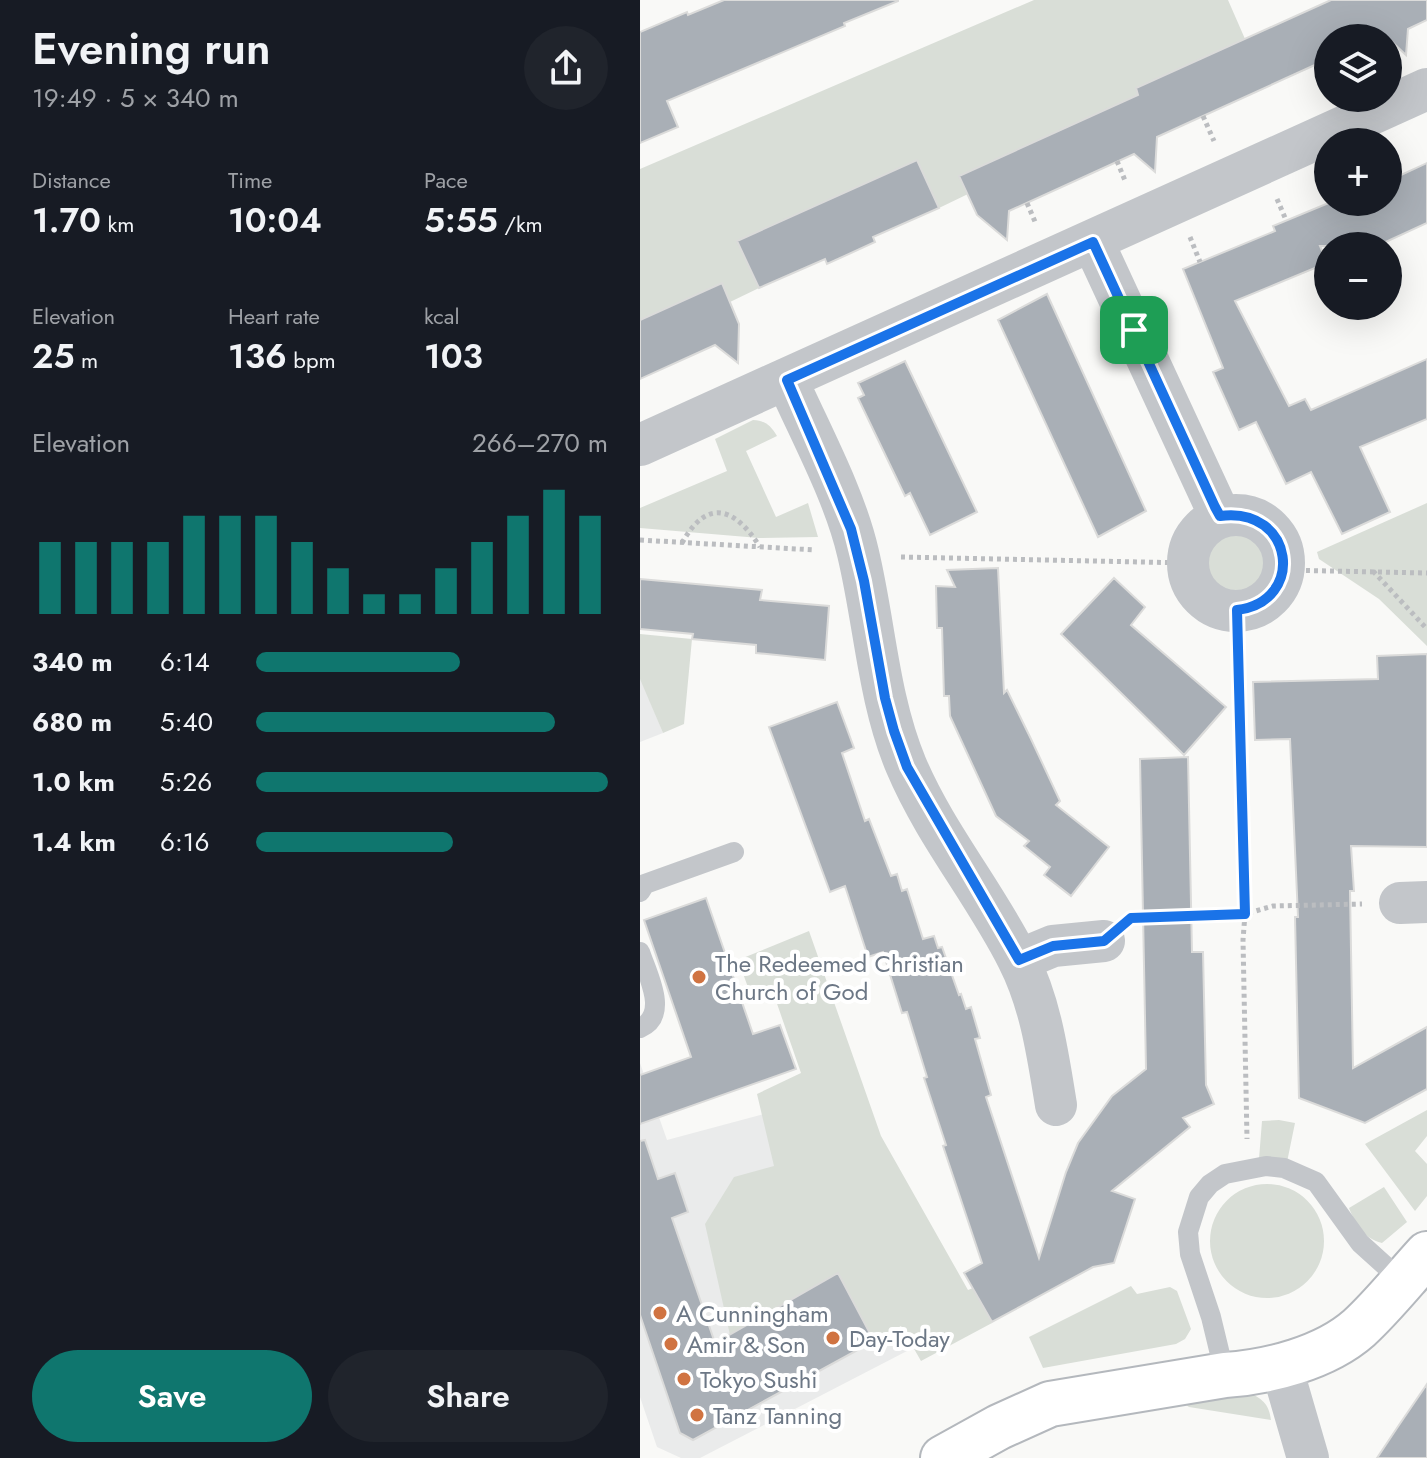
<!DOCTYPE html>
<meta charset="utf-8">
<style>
:root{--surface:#171b24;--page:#20242c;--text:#f1f3f6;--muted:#9ea1a6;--accent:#0f766e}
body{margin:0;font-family:Jost,sans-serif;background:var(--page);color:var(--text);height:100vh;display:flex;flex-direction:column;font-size:30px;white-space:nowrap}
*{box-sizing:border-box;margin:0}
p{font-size:26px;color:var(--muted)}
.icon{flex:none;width:44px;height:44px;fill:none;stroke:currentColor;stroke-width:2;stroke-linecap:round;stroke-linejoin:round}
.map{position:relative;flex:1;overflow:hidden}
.panel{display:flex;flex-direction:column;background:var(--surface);width:640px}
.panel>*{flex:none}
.fabs{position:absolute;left:674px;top:24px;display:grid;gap:16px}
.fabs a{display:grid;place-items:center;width:88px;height:88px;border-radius:50%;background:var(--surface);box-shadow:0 8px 32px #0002;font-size:40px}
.pin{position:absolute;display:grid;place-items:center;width:68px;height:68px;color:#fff;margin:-34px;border-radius:16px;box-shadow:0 4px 12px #0006}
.round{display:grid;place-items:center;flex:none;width:84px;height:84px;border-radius:42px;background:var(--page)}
.overview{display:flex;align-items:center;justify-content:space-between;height:136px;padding:0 32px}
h1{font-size:44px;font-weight:600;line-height:60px}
.metrics{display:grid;grid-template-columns:repeat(3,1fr);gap:12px;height:136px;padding:8px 32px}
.metrics div{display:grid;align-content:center}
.metrics b{font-size:34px;font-weight:600}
.metrics small{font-size:22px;font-weight:400}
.metrics p{font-size:22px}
.chart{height:224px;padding:16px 32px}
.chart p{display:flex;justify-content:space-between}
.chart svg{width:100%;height:144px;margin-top:8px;stroke:var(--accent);stroke-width:6}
.primary-button{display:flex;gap:16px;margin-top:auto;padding:16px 32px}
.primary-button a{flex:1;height:92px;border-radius:48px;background:var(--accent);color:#fff;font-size:32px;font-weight:600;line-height:92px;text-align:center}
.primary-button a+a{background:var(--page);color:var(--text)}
ul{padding:0 32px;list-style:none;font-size:26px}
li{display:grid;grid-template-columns:128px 96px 1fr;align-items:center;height:60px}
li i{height:20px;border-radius:10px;background:var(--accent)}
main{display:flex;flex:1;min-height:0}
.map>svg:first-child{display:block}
.built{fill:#eaebeb}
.green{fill:#d9ded7}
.building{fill:#a9afb6;stroke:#dbdbda;stroke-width:2}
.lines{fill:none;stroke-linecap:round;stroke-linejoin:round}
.secondary-casing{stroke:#b4b8bd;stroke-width:48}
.path{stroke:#bbbdc0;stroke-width:5;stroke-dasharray:4 4;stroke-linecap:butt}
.lane{stroke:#c3c6ca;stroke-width:20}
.street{stroke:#c3c6ca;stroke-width:42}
.secondary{stroke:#fff;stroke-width:44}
.route-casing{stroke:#fff;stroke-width:16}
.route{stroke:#1a73e8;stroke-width:10}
.poi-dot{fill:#d07341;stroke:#fff;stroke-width:3}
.labels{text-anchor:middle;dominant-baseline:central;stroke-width:8;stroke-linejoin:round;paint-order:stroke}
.poi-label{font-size:24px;fill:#6c7785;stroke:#fff;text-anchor:start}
</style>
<main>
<section class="panel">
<div class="overview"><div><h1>Evening run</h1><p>19:49 · 5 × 340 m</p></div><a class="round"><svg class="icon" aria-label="share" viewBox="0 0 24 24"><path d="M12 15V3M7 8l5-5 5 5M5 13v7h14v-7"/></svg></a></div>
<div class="metrics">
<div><p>Distance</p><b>1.70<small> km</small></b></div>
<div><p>Time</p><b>10:04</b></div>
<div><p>Pace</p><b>5:55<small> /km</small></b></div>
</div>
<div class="metrics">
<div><p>Elevation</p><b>25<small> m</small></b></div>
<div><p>Heart rate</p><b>136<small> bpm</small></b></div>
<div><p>kcal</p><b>103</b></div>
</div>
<div class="chart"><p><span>Elevation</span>266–270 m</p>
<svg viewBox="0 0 160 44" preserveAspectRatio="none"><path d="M5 44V22M15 44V22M25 44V22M35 44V22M45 44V14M55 44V14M65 44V14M75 44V22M85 44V30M95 44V38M105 44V38M115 44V30M125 44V22M135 44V14M145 44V6M155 44V14"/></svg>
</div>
<ul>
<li><b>340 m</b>6:14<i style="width:58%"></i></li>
<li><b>680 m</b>5:40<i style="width:85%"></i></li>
<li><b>1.0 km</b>5:26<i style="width:100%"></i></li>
<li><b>1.4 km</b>6:16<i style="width:56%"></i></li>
</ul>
<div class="primary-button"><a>Save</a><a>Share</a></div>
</section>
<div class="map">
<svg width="787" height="1458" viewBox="0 0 787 1458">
<rect width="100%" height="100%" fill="#f9f9f7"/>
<path class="built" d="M 0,677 L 23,733 L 0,742 Z
M 0,1063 L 27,1140 L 146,1108 L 267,1351 L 60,1458 L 41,1458 L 17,1447 L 0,1397 Z"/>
<path class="green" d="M 394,0 L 588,0 L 626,87 L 586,47 L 496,88 L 498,95 L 320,176 L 328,194 L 299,208 L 277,160 L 98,241 L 119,288 L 90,302 L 81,283 L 0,320 L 0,169 Z
M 113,420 C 126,421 130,425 137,436 L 106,451 L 136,517 L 168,503 L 178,537 L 119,538 L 0,528 L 0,508 L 87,471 L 75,439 Z
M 787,503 L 787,646 L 739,599 L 679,559 L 677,552 Z
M567 563a29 29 0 1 1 58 0a29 29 0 1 1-58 0Z
M 0,634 L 52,639 L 44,724 L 23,733 L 0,679 Z
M 169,931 L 241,1136 L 328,1290 L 333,1288 L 352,1323 L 281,1361 L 261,1326 L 234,1341 L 198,1274 L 90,1335 L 65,1224 L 94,1177 L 134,1166 L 117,1094 L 161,1073 L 134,995 L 109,990 L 98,960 Z
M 787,1110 L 787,1136 L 775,1151 L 787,1164 L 787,1196 L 775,1211 L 725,1144 Z
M 639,1120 L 655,1123 L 647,1162 L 619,1159 L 622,1121 Z
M570 1241a57 57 0 1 1 114 0a57 57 0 1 1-114 0Z
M 744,1187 L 767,1222 L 742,1243 C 723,1238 716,1225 709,1208 Z
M 491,1286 L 497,1294 L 530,1287 L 537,1291 L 551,1329 L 545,1339 L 536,1344 L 403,1368 L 389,1337 Z
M 610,1393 C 624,1400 629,1405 631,1420 L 549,1407 L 539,1400 Z"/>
<path class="building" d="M 84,0 L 258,0 L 258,1 L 204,23 L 205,26 L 27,101 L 38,127 L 0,143 L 0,32 L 47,12 L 48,15 Z
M 691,0 L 787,0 L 787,20 L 768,29 L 766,55 L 748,38 L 688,38 L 688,59 L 517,137 L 515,172 L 494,154 L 369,211 L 367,240 L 337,215 L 319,176 L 498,95 L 496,88 Z
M 277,160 L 299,208 L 233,237 L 235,242 L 187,264 L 185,259 L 119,288 L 97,241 Z
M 787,163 L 787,223 L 737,246 L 680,246 L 687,263 L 595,301 L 649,406 L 665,399 L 671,410 L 787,359 L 787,419 L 720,447 L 750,512 L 702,534 L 671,472 L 646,484 L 616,422 L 599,430 L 573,372 L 583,368 L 543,269 L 635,231 L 633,226 L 691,202 L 748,202 L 748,181 Z
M 82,283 L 99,324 L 98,363 L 75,345 L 0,379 L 0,320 Z
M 407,294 L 506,511 L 458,537 L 358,320 Z
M 265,361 L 337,512 L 290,535 L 270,493 L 265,496 L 218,398 L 224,395 L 218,383 Z
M 358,568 L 364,693 L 367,690 L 391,739 L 420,801 L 416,805 L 469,847 L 431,896 L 404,875 L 410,867 L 384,846 L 389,841 L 356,816 L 310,716 L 309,696 L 304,696 L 302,628 L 297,628 L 296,586 L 315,587 L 307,570 Z
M 474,578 L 505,607 L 491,625 L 586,707 L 544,755 L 421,634 Z
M 0,579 L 122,590 L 120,600 L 189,606 L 185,660 L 116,653 L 116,645 L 52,639 L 53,634 L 0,629 Z
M 787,654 L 787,847 L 711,846 L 714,891 L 710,891 L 713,1068 L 787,1027 L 787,1089 L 725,1123 L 659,1098 L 655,917 L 658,917 L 650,739 L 615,740 L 613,682 L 738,679 L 737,656 Z
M 197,702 L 214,748 L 202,753 L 225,821 L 229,819 L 251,876 L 257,874 L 262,891 L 267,889 L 283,939 L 294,936 L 298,948 L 302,947 L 319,995 L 321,994 L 326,1009 L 331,1007 L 340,1038 L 335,1039 L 351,1095 L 346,1097 L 399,1258 L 426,1172 L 438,1143 L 472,1096 L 506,1069 L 500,759 L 548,757 L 552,952 L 563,952 L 566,1085 L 574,1104 L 543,1118 L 550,1127 L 472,1191 L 495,1199 L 474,1263 L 453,1267 L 352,1322 L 324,1273 L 342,1263 L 303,1146 L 306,1145 L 284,1078 L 287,1077 L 267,1012 L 262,1013 L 243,952 L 228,957 L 205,886 L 190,892 L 129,727 Z
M 66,898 L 113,1034 L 140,1025 L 156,1069 L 0,1124 L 0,1075 L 51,1057 L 4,920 Z
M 5,1140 L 18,1179 L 35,1173 L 48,1212 L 32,1218 L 75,1343 L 198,1273 L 234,1341 L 53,1440 L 40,1433 L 0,1315 L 0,1141 Z
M 787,1384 L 787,1458 L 737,1458 L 757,1428 Z"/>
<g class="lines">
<g class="secondary-casing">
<path id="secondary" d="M 303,1458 L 359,1427 L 410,1404 L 585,1375 C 629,1372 685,1358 719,1328 C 743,1306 765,1278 787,1254"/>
</g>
<path class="path" d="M 563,116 L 574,141
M 477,161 L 486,183
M 637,199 L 646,220
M 387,203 L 396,224
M 550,237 L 560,262
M 0,540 L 175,550
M 42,543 C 68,496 96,509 120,547
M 261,557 L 547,563
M 642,570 L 787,573
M 733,571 L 787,629
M 597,610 L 605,914 L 603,940 L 607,1139
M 497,918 L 605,914 L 633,906 L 722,904"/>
<path class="lane" d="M 0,892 L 5,884 L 94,852
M 0,952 C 7,974 30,1015 0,1028
M 585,1375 L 571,1317 L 550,1254 L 548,1232 L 559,1197 L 570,1184 L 585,1174 L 626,1166 L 644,1168 L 676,1182 L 720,1243 L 762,1281"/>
<path class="street" d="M 453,242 L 580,516
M 147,380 C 171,434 205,496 218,553 C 235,624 238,698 266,765 C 295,834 345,893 378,959 C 401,1004 408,1056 416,1105
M 0,445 L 787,89
M548 563a48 48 0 1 1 96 0a48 48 0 1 1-96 0Z
M 760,903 L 787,902
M 379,960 L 413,946 L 464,941
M 641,1365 L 668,1458"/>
<use href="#secondary" class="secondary"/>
</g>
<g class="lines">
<g class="route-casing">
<path id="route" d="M 453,242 L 575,507 L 580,516 C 655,506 666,602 597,610 L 605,914 L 491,918 L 464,941 L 413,946 L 379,960 L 267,767 L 254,731 L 245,698 L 224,581 L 211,529 L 147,380 Z"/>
</g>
<use href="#route" class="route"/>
</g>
<g class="poi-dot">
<circle cx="59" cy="977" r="8"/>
<circle cx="20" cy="1313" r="8"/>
<circle cx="193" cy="1338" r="8"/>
<circle cx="31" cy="1344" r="8"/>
<circle cx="44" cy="1379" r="8"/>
<circle cx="57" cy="1415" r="8"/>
</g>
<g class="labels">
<g class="poi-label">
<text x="75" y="963">The Redeemed Christian<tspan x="75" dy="28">Church of God</tspan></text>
<text x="36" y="1313">A Cunningham</text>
<text x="209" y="1338">Day-Today</text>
<text x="47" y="1344">Amir &amp; Son</text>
<text x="60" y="1379">Tokyo Sushi</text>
<text x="73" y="1415">Tanz Tanning</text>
</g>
</g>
</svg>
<div class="fabs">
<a><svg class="icon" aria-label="layers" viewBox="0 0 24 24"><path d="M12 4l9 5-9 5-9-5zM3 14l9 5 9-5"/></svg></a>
<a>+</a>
<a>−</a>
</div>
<div class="pin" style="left:494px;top:330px;background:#1e9e55"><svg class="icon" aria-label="arrive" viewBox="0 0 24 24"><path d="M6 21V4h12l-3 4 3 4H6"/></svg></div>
</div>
</main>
